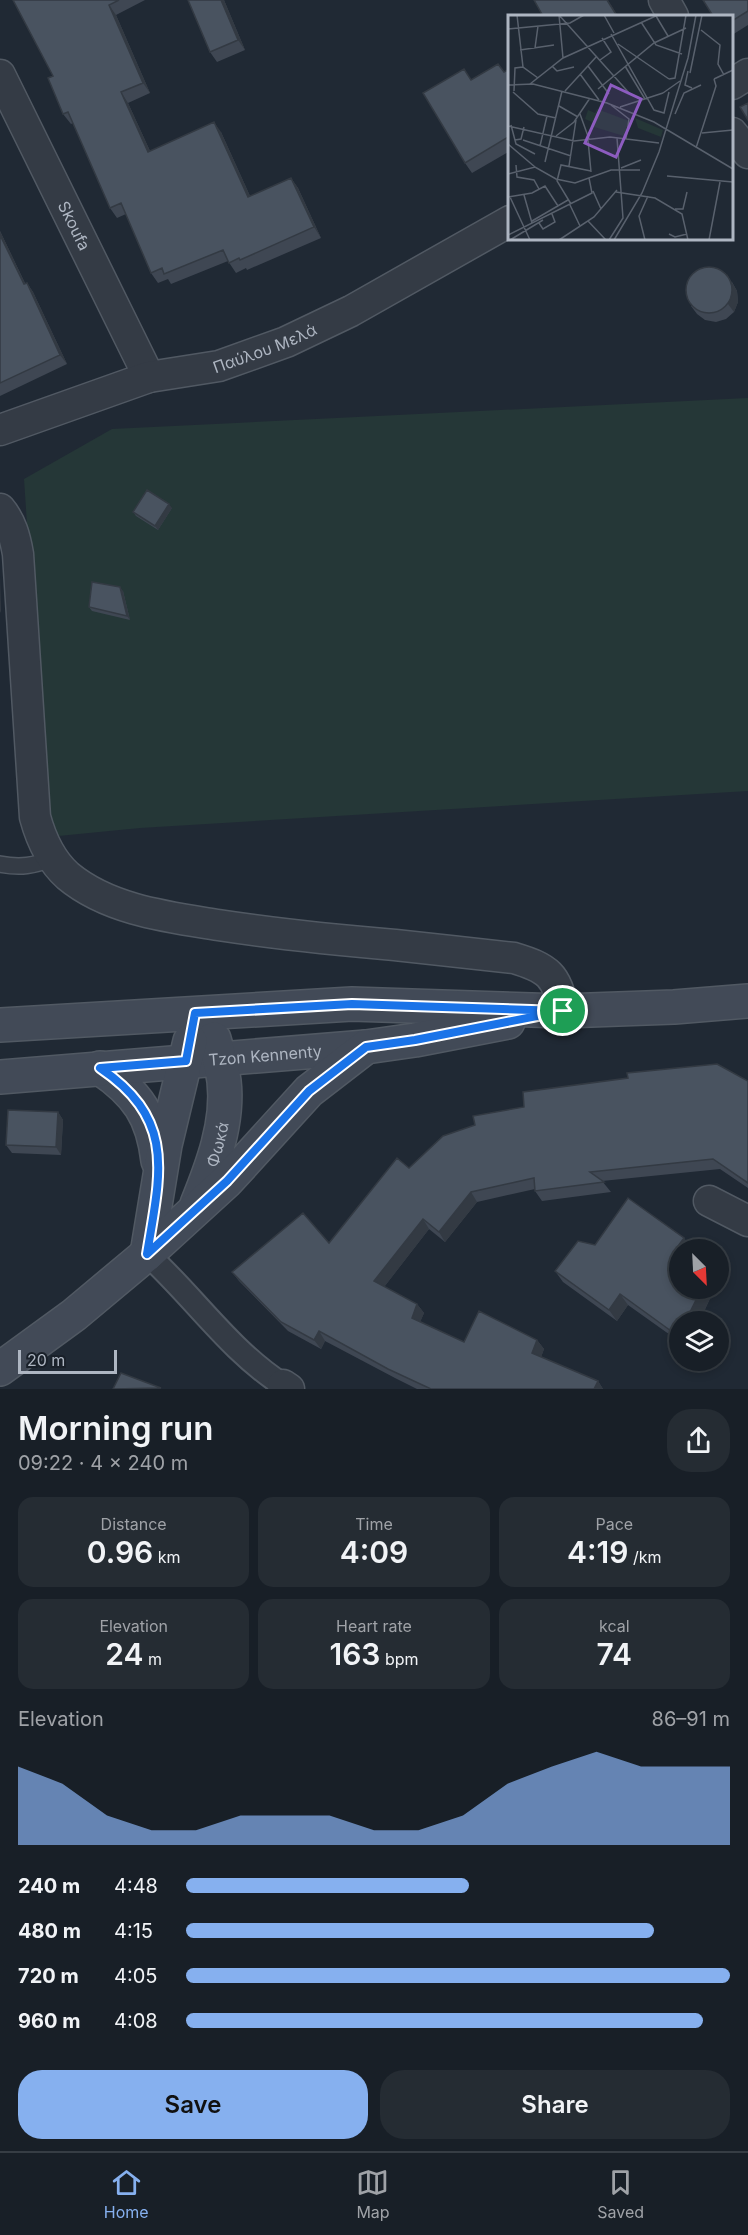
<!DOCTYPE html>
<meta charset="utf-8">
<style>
:root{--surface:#181f27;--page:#252c33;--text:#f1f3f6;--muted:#9fa2a7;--line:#363d44;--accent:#86b0ef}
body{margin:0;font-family:Inter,sans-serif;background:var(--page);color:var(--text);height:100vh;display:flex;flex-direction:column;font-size:22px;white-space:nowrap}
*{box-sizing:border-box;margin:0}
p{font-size:20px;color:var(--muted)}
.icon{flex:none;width:33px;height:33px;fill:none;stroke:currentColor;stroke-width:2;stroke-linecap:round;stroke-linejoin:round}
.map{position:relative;height:1389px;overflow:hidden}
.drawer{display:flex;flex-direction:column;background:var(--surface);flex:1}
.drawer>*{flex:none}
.needle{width:39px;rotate:156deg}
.tools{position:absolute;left:669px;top:1239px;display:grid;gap:12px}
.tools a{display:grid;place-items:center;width:60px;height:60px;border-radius:50%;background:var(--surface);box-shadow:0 3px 9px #0003,0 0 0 2px var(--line);font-size:30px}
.scale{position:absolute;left:18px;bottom:15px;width:99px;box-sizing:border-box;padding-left:6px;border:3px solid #aeb6c2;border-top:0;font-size:16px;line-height:21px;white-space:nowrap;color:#aeb6c2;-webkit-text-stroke:4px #192029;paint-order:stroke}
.pin{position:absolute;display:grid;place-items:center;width:51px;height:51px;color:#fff;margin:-26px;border:3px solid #fff;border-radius:50%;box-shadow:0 2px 6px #0007}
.round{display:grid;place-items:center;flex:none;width:63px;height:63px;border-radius:24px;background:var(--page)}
.head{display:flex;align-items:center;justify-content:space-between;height:102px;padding:0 18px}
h1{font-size:33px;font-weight:600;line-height:45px}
.figures{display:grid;grid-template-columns:repeat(3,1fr);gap:9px;height:102px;padding:6px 18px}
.figures div{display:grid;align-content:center;border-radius:15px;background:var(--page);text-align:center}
.figures b{font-size:30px;font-weight:600}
.figures small{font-size:16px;font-weight:400}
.figures p{font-size:16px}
.chart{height:168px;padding:12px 18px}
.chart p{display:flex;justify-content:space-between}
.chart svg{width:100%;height:108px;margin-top:6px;fill:var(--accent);opacity:.7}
.button{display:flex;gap:12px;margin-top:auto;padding:12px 18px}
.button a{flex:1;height:69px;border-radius:24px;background:var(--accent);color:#111;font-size:24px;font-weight:600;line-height:69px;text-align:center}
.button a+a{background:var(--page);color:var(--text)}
ul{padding:0 18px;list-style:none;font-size:20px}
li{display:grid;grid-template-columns:96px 72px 1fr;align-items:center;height:45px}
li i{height:15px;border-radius:8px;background:var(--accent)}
.tabs{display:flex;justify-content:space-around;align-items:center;height:84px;border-top:2px solid var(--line);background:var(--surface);font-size:16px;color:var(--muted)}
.tabs a{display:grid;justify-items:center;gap:3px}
.tabs .on{color:var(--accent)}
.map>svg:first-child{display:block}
.green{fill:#253737}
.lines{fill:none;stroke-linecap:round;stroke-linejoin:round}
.service-casing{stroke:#515963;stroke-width:18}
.pedestrian-casing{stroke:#515963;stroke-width:26}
.minor-casing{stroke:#515963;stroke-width:33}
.secondary-casing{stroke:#515963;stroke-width:36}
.service{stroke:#343b45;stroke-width:15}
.pedestrian{stroke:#343b45;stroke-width:22}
.minor{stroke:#343b45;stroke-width:30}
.secondary{stroke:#424a57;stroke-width:33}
.wall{fill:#3f4753}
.shaded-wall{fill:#333a43}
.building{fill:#495360;stroke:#333a43;stroke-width:1.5}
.route-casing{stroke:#fff;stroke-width:12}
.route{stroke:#1a73e8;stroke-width:8}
.labels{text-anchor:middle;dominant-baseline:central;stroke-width:4.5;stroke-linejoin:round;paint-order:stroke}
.street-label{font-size:16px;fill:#aeb6c2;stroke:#192029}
.inset-road{fill:none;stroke:#59616d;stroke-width:1.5}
.view{fill:#8d5cc0;fill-opacity:0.15;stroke:#8d5cc0;stroke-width:3}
.inset-edge{fill:none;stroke:#aeb6c2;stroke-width:3}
</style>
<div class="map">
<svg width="748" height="1389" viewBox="0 0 748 1389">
<rect width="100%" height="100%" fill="#202934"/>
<path class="green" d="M 748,398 L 748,791 L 140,828 L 48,837 L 24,479 L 112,429 Z"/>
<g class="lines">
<g class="service-casing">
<path id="service" d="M 0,864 C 20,868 34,866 53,858"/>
</g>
<g class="pedestrian-casing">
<path id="pedestrian" d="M 147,1254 C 193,1296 230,1351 283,1385"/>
</g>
<g class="minor-casing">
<g id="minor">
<path d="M 664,0 L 673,16"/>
<path id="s1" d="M 0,75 L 149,377"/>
<path d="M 732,84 L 748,74"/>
<path d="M 732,133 L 748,153"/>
<path id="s2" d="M 0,430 L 149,377 L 219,366 L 286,342 L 351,311 L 510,221"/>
<path d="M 0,509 C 11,522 15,537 18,554 L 35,817 C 41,839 50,860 68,876 C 109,910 168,917 218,925 C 277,934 336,940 395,945 C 435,949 474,954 514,958 C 547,968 558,975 563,1011"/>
<path d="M 709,1201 L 748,1221"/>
<path d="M 283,1385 L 289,1389"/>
</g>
</g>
<g class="secondary-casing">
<g id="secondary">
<path d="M 0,1025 L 352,1004 L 563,1011 L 674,1007 L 748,1001"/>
<path d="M 100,1068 C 137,1093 153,1116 158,1161"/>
<path id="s3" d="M 0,1077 L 366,1047 L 415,1040 L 508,1022"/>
<path id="s4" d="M 197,1204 C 212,1167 229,1123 224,1081 C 222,1067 218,1053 214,1039"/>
<path d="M 147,1254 L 165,1145 L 190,1041"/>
<path d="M 0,1369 L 74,1315 L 147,1254 L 227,1181 L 309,1091 L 366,1047"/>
</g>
</g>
<use href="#service" class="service"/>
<use href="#pedestrian" class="pedestrian"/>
<use href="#minor" class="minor"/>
<use href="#secondary" class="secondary"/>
</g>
<path class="wall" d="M 13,0 L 145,0 L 116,15 L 150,93 L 128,103 L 150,151 L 221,132 L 250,196 L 291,178 L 298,188 L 321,238 L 247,270 L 246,268 L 236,273 L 228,261 L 171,284 L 168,279 L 158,283 L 151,273 L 126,214 L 117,218 L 110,208 L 73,123 L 71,124 L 63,114 L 53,76 Z
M 188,0 L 224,0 L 245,50 L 217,62 L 210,52 Z
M 748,0 L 748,25 L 732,35 L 732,16 Z
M 510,69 L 510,151 L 472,173 L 465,163 L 471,80 L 504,72 Z
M 0,231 L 25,283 L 27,283 L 33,292 L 67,364 L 0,396 Z
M 732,282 L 737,291 L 738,302 L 734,312 L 726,319 L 716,322 L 705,320 L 697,314 L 691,306 Z
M 172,508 L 158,530 L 136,516 L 133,512 Z
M 123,591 L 130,620 L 92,611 L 89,607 Z
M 748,1081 L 748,1188 L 720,1169 L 602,1181 L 611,1192 L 542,1201 L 535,1191 L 535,1189 L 477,1202 L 445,1242 L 429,1229 L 384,1287 L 417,1304 L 424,1313 L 420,1322 L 464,1342 L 537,1340 L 544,1349 L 541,1357 L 598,1381 L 603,1389 L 417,1389 L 395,1378 L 325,1341 L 321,1349 L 288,1331 L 239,1281 L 232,1272 L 329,1243 L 409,1168 Z
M 58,1112 L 63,1120 L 61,1155 L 12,1153 L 6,1145 Z
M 684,1238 L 692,1249 L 680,1250 L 680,1288 L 715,1288 L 699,1322 L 680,1322 L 680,1342 L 628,1305 L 617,1321 L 563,1282 L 555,1271 L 595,1245 Z"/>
<path class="shaded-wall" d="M 221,0 L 224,0 L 245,50 L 238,40 Z
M 607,0 L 608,0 L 618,16 L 617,16 Z
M 109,5 L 116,15 L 150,93 L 143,83 Z
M 121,92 L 128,103 L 155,162 L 148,152 Z
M 214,122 L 221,132 L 255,207 L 248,197 Z
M 291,178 L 298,188 L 321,238 L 314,227 Z
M 0,231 L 30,294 L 24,284 L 0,235 Z
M 727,274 L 737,291 L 738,302 L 734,312 L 728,304 Z
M 27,283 L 33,292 L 67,364 L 60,355 Z
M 169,504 L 172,508 L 158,530 L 155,526 Z
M 0,576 L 1,613 L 0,611 Z
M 120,587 L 123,591 L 130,620 L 127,616 Z
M 58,1112 L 63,1120 L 61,1155 L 56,1147 Z
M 471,1192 L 477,1202 L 445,1242 L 439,1232 Z
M 423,1219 L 429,1229 L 381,1291 L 374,1281 Z
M 684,1238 L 692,1249 L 692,1250 L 681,1250 L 678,1246 Z
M 702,1288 L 715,1288 L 699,1322 L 685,1322 Z
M 620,1294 L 628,1305 L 617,1321 L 609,1310 Z
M 417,1304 L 424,1313 L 418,1327 L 412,1318 Z
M 319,1331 L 325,1341 L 321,1349 L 314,1340 Z
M 537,1340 L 544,1349 L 539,1363 L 532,1353 Z
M 598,1381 L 603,1389 L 594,1389 Z"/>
<path class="building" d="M 13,0 L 119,0 L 109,5 L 143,83 L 121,92 L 148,152 L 214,122 L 248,197 L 291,178 L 314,227 L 240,260 L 239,258 L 229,263 L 223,250 L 164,274 L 162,268 L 151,273 L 121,203 L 110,208 L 68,112 L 63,114 L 48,78 L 53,76 Z
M 188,0 L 221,0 L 238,40 L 210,52 Z
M 534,0 L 607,0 L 617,16 L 543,16 Z
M 703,0 L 748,0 L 748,11 L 732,21 L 732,16 L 713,16 Z
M 498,64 L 504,72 L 510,69 L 510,136 L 465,163 L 423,93 L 464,69 L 471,80 Z
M 748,103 L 748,120 L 740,107 Z
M 0,235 L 24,284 L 27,283 L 60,355 L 0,383 Z
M686 290a23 23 0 1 1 46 0a23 23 0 1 1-46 0Z
M 147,490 L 169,504 L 155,526 L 133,512 Z
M 92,582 L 120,587 L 127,616 L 89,607 Z
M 717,1064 L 748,1081 L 748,1183 L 713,1159 L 590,1172 L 604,1182 L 535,1191 L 534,1178 L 471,1192 L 439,1232 L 423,1219 L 374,1281 L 417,1304 L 412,1318 L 464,1342 L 479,1311 L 537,1340 L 532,1353 L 598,1381 L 594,1389 L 431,1389 L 388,1369 L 319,1331 L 314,1340 L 281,1322 L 232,1272 L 303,1213 L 329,1243 L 397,1158 L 409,1168 L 443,1136 L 475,1125 L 473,1116 L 524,1107 L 523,1092 L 628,1078 L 627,1073 Z
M 8,1110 L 58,1112 L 56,1147 L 6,1145 Z
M 628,1198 L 684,1238 L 678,1246 L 683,1250 L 680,1250 L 680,1288 L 702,1288 L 685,1322 L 680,1322 L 680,1333 L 678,1336 L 620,1294 L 609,1310 L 555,1271 L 578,1241 L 595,1245 Z
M 121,1373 L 161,1388 L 113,1389 Z"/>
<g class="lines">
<g class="route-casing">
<path id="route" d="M 352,1004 L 563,1011 L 415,1040 L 366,1047 L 309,1091 L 227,1181 L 147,1254 C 160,1174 177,1120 100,1068 L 186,1061 L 195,1013 Z"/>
</g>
<use href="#route" class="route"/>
</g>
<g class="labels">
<g class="street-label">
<text stroke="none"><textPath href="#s1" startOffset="168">Skoufa</textPath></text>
<text stroke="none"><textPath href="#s2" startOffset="278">Παύλου Μελά</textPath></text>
<text stroke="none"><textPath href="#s3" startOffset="266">Tzon Kennenty</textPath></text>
<text stroke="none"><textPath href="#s4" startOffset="63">Φωκά</textPath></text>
</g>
</g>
<g transform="translate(508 15)">
<rect width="225" height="225" fill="#202934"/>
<path d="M 89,94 L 121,106 L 116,121 L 83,111 L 84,107 L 77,104 L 80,95 L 87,98 ZM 127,103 L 155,115 L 153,122 L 130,113 Z" fill="#253737"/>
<path class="inset-road" d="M 9,0 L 15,52 L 30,63M 51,0 L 122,79M 51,0 L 55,43M 96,0 L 106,18M 148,1 L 160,21M 133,7 L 148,30 L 174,39M 0,14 L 62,8 L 76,0M 193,15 L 212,30 L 210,49 L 216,60M 103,19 L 146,95 L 156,98 L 161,77M 110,29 L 161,64M 27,33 L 30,11M 12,35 L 46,30M 92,45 L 103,37 L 94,23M 44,51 L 49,56 L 66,52M 80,51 L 101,79M 117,51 L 137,84M 180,56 L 177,70 L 184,73M 182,58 L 194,0M 72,59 L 91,85M 161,64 L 167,63 L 178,0M 206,64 L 225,55M 22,69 L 55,43 L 150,0M 0,70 L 25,69 L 99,88 L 146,107 L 225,154M 90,74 L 146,28 L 178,13M 6,76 L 7,53 L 15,52M 57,76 L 89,41M 5,77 L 30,99 L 48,103M 155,78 L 172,66M 103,90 L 121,104 L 118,124M 51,91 L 70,102M 112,92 L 155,78M 72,99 L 81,124M 167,99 L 176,78 L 193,70M 3,110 L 8,129 L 27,139M 0,111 L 66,126 L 102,122 L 151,128M 194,118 L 225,115M 48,121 L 66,107 L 82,83M 7,125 L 13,124 L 16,112M 15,125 L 63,141M 80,125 L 83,157M 0,129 L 27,152M 32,131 L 39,101M 188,133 L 208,71 L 206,64M 37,147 L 54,76M 8,150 L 9,162 L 26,165 L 31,174M 61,151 L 68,105M 113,153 L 133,145M 0,159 L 27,152 L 48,164 L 67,168 L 103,155 L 132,155M 159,161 L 225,167M 85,176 L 93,194M 108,177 L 147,183 L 174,199 L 180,225M 16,180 L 24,208M 0,182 L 24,178 L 37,171 L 50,191M 2,182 L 22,225M 63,189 L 49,166 L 53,150 L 83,156M 62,190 L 72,211M 167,194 L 175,194 L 179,177M 24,206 L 60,185M 80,206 L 98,225M 31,208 L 35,214 L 47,207 L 44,199M 161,219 L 167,222 L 179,219M 0,220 L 84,178 L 81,163M 2,225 L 35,205M 51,225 L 86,202 L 109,175M 101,225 L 115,203 L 109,123M 106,225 L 134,178 L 151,137 L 180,43 L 188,0M 137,225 L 131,201 L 140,181M 201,225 L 212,167"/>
<path class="view" d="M 103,70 L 133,84 L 108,142 L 77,128 Z"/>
<rect width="225" height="225" class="inset-edge"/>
</g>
</svg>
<div class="tools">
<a><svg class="needle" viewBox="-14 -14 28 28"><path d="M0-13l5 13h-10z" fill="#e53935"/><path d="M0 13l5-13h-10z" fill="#9fa2a7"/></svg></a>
<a><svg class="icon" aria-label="layers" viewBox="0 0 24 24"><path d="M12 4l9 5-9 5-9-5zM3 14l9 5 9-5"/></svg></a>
</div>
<div class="scale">20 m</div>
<div class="pin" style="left:563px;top:1011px;background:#1e9e55"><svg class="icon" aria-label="arrive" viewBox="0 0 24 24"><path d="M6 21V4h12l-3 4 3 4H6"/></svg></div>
</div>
<section class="drawer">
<div class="head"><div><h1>Morning run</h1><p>09:22 · 4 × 240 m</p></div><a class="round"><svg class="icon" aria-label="share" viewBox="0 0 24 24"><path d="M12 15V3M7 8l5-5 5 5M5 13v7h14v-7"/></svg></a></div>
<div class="figures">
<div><p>Distance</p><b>0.96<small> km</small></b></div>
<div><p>Time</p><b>4:09</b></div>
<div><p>Pace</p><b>4:19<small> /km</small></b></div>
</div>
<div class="figures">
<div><p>Elevation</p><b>24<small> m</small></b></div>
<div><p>Heart rate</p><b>163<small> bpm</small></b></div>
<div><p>kcal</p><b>74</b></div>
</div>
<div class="chart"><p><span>Elevation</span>86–91 m</p>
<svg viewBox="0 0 160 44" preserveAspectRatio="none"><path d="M0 44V12L10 19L20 32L30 38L40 38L50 32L60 32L70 32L80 38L90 38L100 32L110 19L120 12L130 6L140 12L150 12L160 12V44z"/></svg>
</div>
<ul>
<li><b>240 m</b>4:48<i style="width:52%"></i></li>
<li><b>480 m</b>4:15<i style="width:86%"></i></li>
<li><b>720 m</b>4:05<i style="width:100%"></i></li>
<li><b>960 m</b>4:08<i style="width:95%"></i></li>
</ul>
<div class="button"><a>Save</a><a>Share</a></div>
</section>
<nav class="tabs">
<a class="on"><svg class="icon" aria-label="home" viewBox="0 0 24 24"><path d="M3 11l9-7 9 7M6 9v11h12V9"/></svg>Home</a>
<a><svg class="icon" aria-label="map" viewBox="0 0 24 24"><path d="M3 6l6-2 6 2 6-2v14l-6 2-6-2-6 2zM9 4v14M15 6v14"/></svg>Map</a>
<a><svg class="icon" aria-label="saved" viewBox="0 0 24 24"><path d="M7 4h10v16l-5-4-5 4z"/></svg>Saved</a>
</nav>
